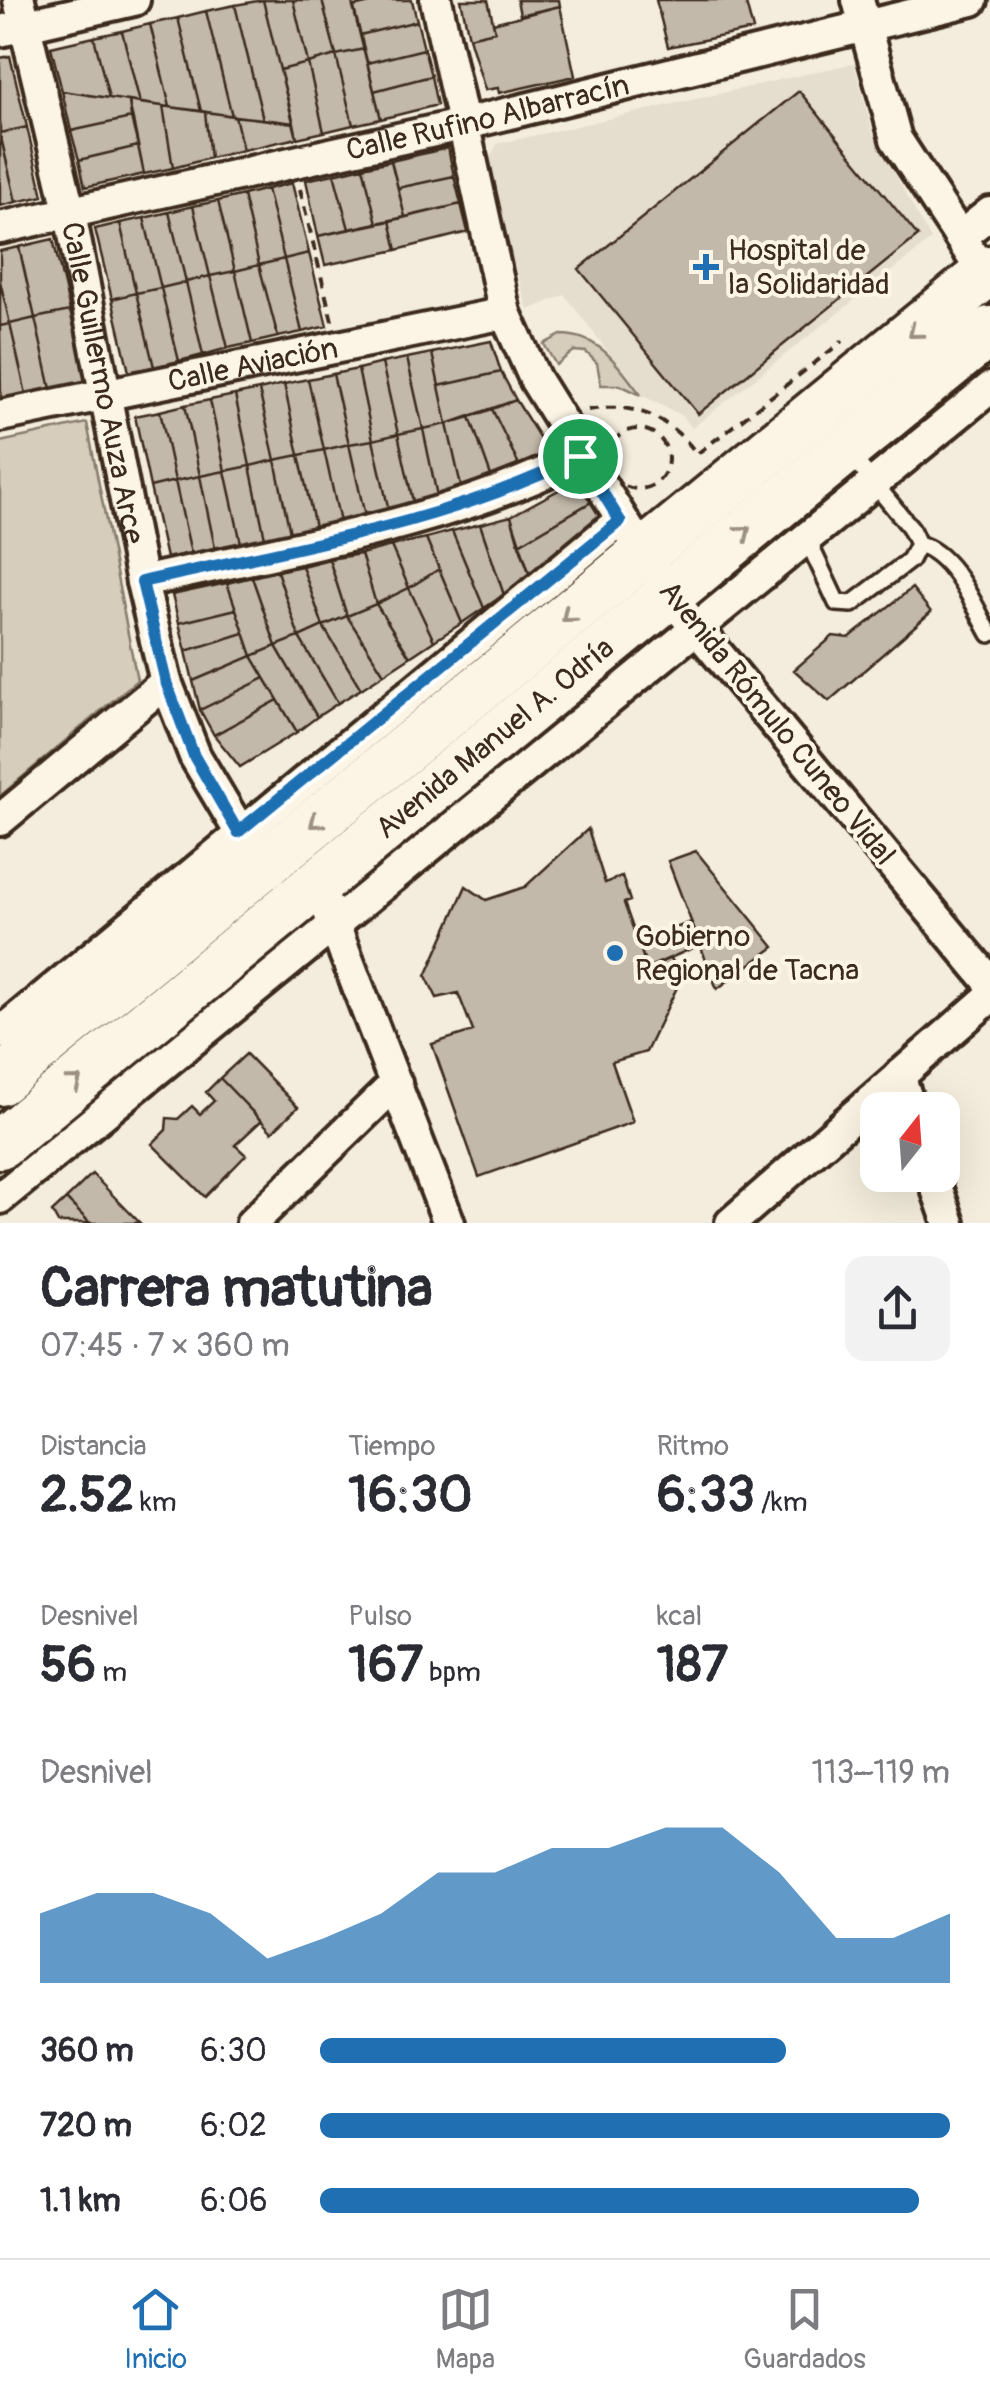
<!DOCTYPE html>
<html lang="es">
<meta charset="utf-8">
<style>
:root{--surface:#fff;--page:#f2f2f3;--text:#2b2b33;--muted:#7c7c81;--line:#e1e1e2;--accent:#1f6fb2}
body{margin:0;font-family:Pangolin,sans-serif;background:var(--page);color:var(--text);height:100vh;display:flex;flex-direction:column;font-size:38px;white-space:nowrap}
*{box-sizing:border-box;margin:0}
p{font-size:32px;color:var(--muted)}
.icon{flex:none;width:55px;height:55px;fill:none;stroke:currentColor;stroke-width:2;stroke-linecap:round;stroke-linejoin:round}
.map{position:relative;height:1223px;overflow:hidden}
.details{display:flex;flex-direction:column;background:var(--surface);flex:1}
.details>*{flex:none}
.needle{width:65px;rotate:17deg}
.fabs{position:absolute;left:860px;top:1092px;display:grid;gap:20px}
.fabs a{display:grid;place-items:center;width:100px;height:100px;border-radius:20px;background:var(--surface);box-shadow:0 10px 40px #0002;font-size:50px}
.pin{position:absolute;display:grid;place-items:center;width:85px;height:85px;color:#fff;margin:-42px;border:5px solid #fff;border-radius:50%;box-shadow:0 2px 10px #0007}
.round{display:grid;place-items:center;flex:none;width:105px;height:105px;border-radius:20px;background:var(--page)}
.head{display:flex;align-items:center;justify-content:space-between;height:170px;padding:0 40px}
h1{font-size:55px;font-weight:800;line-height:75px}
.metrics{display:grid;grid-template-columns:repeat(3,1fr);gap:15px;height:170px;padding:10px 40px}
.metrics div{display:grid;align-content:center}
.metrics b{font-size:50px;font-weight:800}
.metrics small{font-size:28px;font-weight:400}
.metrics p{font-size:28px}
.chart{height:280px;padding:20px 40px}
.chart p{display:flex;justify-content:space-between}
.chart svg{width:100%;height:180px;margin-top:10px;fill:var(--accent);opacity:.7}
ul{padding:0 40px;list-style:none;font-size:32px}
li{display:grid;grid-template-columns:160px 120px 1fr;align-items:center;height:75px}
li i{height:25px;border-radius:12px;background:var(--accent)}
.dock{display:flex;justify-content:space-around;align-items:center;height:140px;border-top:2px solid var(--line);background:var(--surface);font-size:28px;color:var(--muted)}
.dock a{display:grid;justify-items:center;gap:5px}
.dock .on{color:var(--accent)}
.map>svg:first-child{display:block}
.built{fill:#e5ddce}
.green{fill:#d6cdbd;stroke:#887c6e;stroke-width:2.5}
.building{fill:#c3b9aa;stroke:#3b2a1e;stroke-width:2.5}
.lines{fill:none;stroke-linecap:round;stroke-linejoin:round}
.service-casing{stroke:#3b2a1e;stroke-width:22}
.minor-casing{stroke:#3b2a1e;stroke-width:38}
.trunk-casing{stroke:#3b2a1e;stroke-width:55}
.path{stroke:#3b2a1e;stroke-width:4;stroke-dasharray:10 8;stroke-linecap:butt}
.service{stroke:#fcf5e5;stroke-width:15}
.minor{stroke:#fcf5e5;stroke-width:30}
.trunk{stroke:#fcf5e5;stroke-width:48}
.oneway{stroke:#9c9082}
.route-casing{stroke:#fff;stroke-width:20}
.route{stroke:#1f6fb2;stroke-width:12}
.poi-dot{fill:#1f6fb2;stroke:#fcf5e5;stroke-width:4}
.labels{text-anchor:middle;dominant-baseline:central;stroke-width:8;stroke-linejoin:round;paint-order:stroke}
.street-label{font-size:30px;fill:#3b2a1e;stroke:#fcf5e5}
.poi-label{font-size:30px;fill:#3b2a1e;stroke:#fcf5e5;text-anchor:start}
</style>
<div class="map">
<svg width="990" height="1223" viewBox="0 0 990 1223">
<rect width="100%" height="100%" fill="#f4eddd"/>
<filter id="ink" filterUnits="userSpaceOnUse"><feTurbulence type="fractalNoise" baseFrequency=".01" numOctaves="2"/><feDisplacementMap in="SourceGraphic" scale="20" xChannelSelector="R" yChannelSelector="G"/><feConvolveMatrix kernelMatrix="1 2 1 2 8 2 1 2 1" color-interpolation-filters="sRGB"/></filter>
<g filter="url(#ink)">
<path class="built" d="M 854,63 L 873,134 L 931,240 L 692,428 L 681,415 L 641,395 L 565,295 L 528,310 L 485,166 L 497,144 Z"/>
<path class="green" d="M 561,335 C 601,335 618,366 641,395 L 620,385 L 601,385 L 597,363 L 586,352 L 574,351 L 556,365 L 544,344 Z
M 87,423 L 137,680 L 0,796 L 0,442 Z"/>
<path class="building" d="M 263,0 L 293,0 L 308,63 L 280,70 Z
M 263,0 L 280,70 L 294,123 L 263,119 L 235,5 Z
M 293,0 L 322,0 L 336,55 L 308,63 Z
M 322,0 L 352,0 L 364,49 L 336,55 Z
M 352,0 L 383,0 L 353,7 Z
M 383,0 L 412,0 L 417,21 L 360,35 L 353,7 Z
M 461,0 L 488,0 L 495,31 L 469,37 Z
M 517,0 L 559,0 L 560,6 L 520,15 Z
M 656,0 L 745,0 L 753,30 L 668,47 Z
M 235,5 L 263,119 L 232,116 L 206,11 Z
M 560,6 L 575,76 L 499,93 L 498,88 L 485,90 L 469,37 L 495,31 L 493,23 Z
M 206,11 L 232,116 L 201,111 L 178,18 Z
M 178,18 L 201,111 L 170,107 L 150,24 Z
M 417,21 L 424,49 L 367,63 L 360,35 Z
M 150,24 L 170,107 L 140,103 L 122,31 Z
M 122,31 L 140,103 L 109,98 L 94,37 Z
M 94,37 L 109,98 L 62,91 L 51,47 Z
M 364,49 L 381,119 L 353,125 L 336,55 Z
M 424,49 L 431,76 L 374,91 L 367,63 Z
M 336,55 L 353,125 L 324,132 L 308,63 Z
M 10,56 L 27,127 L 0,133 L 0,58 Z
M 308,63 L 324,132 L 297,138 L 280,70 Z
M 431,76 L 437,105 L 381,119 L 374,91 Z
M 62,91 L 129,101 L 131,118 L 71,131 Z
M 799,91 L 918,236 L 698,414 L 579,269 Z
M 129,101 L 163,106 L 173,168 L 144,174 Z
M 163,106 L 205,112 L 210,158 L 173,168 Z
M 205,112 L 235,116 L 243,150 L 210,158 Z
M 235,116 L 294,123 L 297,138 L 243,150 Z
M 131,118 L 138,146 L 79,160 L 71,131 Z
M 27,127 L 43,196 L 16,202 L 0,133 Z
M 0,134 L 16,202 L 0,206 Z
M 138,146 L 144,174 L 85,187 L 79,160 Z
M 448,148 L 454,176 L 398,188 L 391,161 Z
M 391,161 L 405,217 L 377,223 L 363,167 Z
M 363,167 L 377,223 L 349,229 L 334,174 Z
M 334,174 L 349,229 L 318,236 L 306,180 Z
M 454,176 L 461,204 L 405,217 L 398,188 Z
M 292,183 L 309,253 L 284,259 L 267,189 Z
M 267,189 L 284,259 L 259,265 L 243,195 Z
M 243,195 L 259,265 L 235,271 L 218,201 Z
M 218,201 L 235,271 L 210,276 L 193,206 Z
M 461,204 L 468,232 L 397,250 L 390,221 Z
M 193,206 L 210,276 L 186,282 L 169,212 Z
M 169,212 L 186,282 L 161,288 L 144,218 Z
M 144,218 L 161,288 L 136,293 L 120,223 Z
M 390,221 L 397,250 L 325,265 L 318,236 Z
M 120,223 L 136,293 L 112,299 L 95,229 Z
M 53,239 L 70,311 L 35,318 L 19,247 Z
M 19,247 L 35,318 L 10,324 L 0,281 L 0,251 Z
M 309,253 L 327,326 L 302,332 L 284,259 Z
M 284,259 L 302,332 L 278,337 L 259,265 Z
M 259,265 L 278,337 L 252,343 L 235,271 Z
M 235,271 L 252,343 L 228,348 L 210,276 Z
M 210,276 L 228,348 L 203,355 L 186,282 Z
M 0,281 L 10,324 L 0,326 Z
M 186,282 L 203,355 L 179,361 L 161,288 Z
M 161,288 L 179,361 L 154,367 L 136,293 Z
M 136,293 L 154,367 L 129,372 L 112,299 Z
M 70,311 L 87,381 L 51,389 L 35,318 Z
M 35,318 L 51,389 L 26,394 L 10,324 Z
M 10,324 L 26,394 L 1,400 L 0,326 Z
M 491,341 L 501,372 L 439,386 L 432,353 Z
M 432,353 L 447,424 L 423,429 L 407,358 Z
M 407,358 L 423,429 L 398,434 L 382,363 Z
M 382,363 L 398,434 L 373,440 L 358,369 Z
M 358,369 L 373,440 L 349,444 L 333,374 Z
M 501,372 L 516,400 L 447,424 L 439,386 Z
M 333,374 L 349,444 L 324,450 L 308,379 Z
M 308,379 L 324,450 L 299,455 L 284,384 Z
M 284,384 L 299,455 L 275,460 L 259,390 Z
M 259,390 L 275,460 L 250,466 L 235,395 Z
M 235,395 L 250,466 L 225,471 L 210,400 Z
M 210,400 L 225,471 L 200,476 L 185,405 Z
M 516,400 L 553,459 L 523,473 L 492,409 Z
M 185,405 L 200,476 L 175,481 L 160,411 Z
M 492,409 L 523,473 L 495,487 L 470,417 Z
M 160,411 L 175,481 L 150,487 L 135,416 Z
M 470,417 L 495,487 L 463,495 L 447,424 Z
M 447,424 L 463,495 L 438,501 L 423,429 Z
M 423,429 L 438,501 L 414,506 L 398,434 Z
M 398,434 L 414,506 L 389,511 L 373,440 Z
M 373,440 L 389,511 L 365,516 L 349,444 Z
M 349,444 L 365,516 L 340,522 L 324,450 Z
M 324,450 L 340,522 L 315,527 L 299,455 Z
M 299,455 L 315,527 L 290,533 L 275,460 Z
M 275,460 L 290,533 L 265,538 L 250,466 Z
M 250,466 L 265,538 L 241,543 L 225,471 Z
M 225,471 L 241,543 L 215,548 L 200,476 Z
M 200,476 L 215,548 L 191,553 L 175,481 Z
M 577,480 L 591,502 L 519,544 L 511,516 Z
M 175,481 L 191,553 L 166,558 L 150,487 Z
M 591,502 L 607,528 L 531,578 L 519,544 Z
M 511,516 L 531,578 L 504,595 L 480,524 Z
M 480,524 L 504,595 L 484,608 L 452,531 Z
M 452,531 L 484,608 L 462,623 L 426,538 Z
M 426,538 L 439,569 L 409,588 L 391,546 Z
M 391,546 L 409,588 L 376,604 L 361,554 Z
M 361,554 L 376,604 L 347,616 L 329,559 Z
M 329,559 L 347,616 L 323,626 L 302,566 Z
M 302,566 L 323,626 L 299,637 L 277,571 Z
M 439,569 L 462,623 L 434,641 L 409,588 Z
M 277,571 L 299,637 L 276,646 L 252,577 Z
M 252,577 L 276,646 L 252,656 L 227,583 Z
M 227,583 L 236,609 L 179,623 L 172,595 Z
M 409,588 L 434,641 L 410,657 L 376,604 Z
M 912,588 L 931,612 L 829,701 L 794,670 L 833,636 L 849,638 Z
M 376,604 L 410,657 L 384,674 L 347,616 Z
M 236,609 L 244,633 L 186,651 L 179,623 Z
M 347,616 L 384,674 L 361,689 L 323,626 Z
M 323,626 L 361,689 L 338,703 L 299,637 Z
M 244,633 L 252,656 L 193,681 L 186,651 Z
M 299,637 L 338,703 L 317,717 L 276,646 Z
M 276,646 L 317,717 L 297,732 L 252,656 Z
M 252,656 L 265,678 L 200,710 L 193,681 Z
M 265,678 L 278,700 L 214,735 L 200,710 Z
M 278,700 L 297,732 L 240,767 L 214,735 Z
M 588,829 L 605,883 L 622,876 L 630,901 L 624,903 L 647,968 L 671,958 L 681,979 L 646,1052 L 612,1062 L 633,1122 L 479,1177 L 432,1044 L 473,1031 L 458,993 L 437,998 L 426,976 L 466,886 L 486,900 L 525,887 Z
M 696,851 L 774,947 L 717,989 L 668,861 Z
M 691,922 L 700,945 L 647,968 L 638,942 Z
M 246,1054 L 298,1107 L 272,1132 L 220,1078 Z
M 220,1078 L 261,1121 L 235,1145 L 246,1155 L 205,1197 L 152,1144 L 166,1130 L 167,1118 L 178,1119 L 192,1106 L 200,1114 L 214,1101 L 206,1092 Z
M 92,1174 L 140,1223 L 90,1223 L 66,1199 Z
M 66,1199 L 90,1223 L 58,1223 L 52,1212 Z"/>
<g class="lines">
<g class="service-casing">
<path id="service" d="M 807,539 L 837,603 L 852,604 L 910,560 L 918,544 L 910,527 L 849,453
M 918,544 C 954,554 973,604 990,634"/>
</g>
<g class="minor-casing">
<g id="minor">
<path id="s1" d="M 19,0 L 70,214 L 142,582 L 166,682 L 195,756 L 261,867"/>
<path d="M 436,0 L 505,313 L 535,379 L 653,569"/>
<path d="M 858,0 L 896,139 L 984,274"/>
<path d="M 0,31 L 134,0"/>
<path id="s2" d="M 0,228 L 465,124 L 972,0"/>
<path d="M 960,237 L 990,213"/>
<path id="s3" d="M 0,416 L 505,313"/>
<path d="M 142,582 C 290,548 444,525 580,456"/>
<path d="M 682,611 L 990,982"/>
<path d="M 0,820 L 166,682"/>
<path d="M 326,904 L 449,1223"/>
<path d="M 0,1033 L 620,521"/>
<path d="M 899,1076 L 911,1110"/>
<path d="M 932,1175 L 949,1223"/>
<path d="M 0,1198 L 990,388"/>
<path d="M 252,1223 L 396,1083"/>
<path d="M 731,1223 L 990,997"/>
</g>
</g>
<g class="trunk-casing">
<g id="trunk">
<path d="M 0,1081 L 990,270"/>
<path id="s4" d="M 0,1144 L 990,331"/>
</g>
</g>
<path class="path" d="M 300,189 L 332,321
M 588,410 C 634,401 670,418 697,454 L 843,341
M608 459a30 30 0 1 1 60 0a30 30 0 1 1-60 0Z"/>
<use href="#service" class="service"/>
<use href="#minor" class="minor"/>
<use href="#trunk" class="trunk"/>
</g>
<defs><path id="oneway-chevron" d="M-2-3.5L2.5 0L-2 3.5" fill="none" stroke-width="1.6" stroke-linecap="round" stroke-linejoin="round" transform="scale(2.5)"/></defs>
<g class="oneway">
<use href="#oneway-chevron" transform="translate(915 332) rotate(141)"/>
<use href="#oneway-chevron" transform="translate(744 532) rotate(-39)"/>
<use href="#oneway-chevron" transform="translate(568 616) rotate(141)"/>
<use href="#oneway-chevron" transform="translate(316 822) rotate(141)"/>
<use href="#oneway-chevron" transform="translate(75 1082) rotate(-39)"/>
</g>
</g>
<g class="lines" filter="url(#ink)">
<g class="route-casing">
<path id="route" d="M 580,456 L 620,521 L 238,832 L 194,756 L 166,682 L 142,582 C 290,548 444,525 580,456 Z"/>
</g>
<use href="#route" class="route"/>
</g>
<g class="poi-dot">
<path d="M701 252h10v10h10v10h-10v10h-10v-10h-10v-10h10z"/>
<circle cx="615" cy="953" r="10"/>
</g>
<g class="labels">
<g class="street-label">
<text stroke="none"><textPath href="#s2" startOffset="500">Calle Rufino Albarracín</textPath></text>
<text stroke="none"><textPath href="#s3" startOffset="258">Calle Aviación</textPath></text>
<text stroke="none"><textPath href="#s1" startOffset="392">Calle Guillermo Auza Arce</textPath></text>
<text transform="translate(777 723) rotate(51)">Avenida Rómulo Cuneo Vidal</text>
<text stroke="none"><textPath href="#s4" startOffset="640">Avenida Manuel A. Odría</textPath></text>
</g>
<g class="poi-label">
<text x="728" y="250">Hospital de<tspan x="728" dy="34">la Solidaridad</tspan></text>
<text x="635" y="936">Gobierno<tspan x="635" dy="34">Regional de Tacna</tspan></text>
</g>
</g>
</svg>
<div class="fabs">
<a><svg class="needle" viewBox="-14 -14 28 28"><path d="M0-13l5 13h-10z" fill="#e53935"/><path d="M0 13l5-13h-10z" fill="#7c7c81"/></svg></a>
</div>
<div class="pin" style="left:580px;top:456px;background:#1e9e55"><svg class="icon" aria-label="arrive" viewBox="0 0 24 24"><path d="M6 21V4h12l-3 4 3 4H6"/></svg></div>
</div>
<section class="details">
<div class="head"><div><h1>Carrera matutina</h1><p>07:45 · 7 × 360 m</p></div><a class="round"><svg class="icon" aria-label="share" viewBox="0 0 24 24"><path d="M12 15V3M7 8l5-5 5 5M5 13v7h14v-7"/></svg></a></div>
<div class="metrics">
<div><p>Distancia</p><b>2.52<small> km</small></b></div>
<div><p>Tiempo</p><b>16:30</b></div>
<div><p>Ritmo</p><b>6:33<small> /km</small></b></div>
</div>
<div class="metrics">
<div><p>Desnivel</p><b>56<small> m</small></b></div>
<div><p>Pulso</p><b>167<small> bpm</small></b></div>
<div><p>kcal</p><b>187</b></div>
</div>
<div class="chart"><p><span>Desnivel</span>113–119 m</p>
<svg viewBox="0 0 160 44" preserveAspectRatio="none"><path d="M0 44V27L10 22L20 22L30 27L40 38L50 33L60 27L70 17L80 17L90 11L100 11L110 6L120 6L130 17L140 33L150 33L160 27V44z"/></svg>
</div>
<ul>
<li><b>360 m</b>6:30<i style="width:74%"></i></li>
<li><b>720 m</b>6:02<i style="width:100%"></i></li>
<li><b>1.1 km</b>6:06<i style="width:95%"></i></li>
</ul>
</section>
<nav class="dock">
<a class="on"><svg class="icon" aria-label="home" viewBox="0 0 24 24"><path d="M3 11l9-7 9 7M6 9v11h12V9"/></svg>Inicio</a>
<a><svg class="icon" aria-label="map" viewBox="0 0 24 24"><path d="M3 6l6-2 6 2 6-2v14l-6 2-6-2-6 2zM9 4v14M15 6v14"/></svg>Mapa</a>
<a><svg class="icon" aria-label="saved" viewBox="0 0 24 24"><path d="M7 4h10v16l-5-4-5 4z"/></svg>Guardados</a>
</nav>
